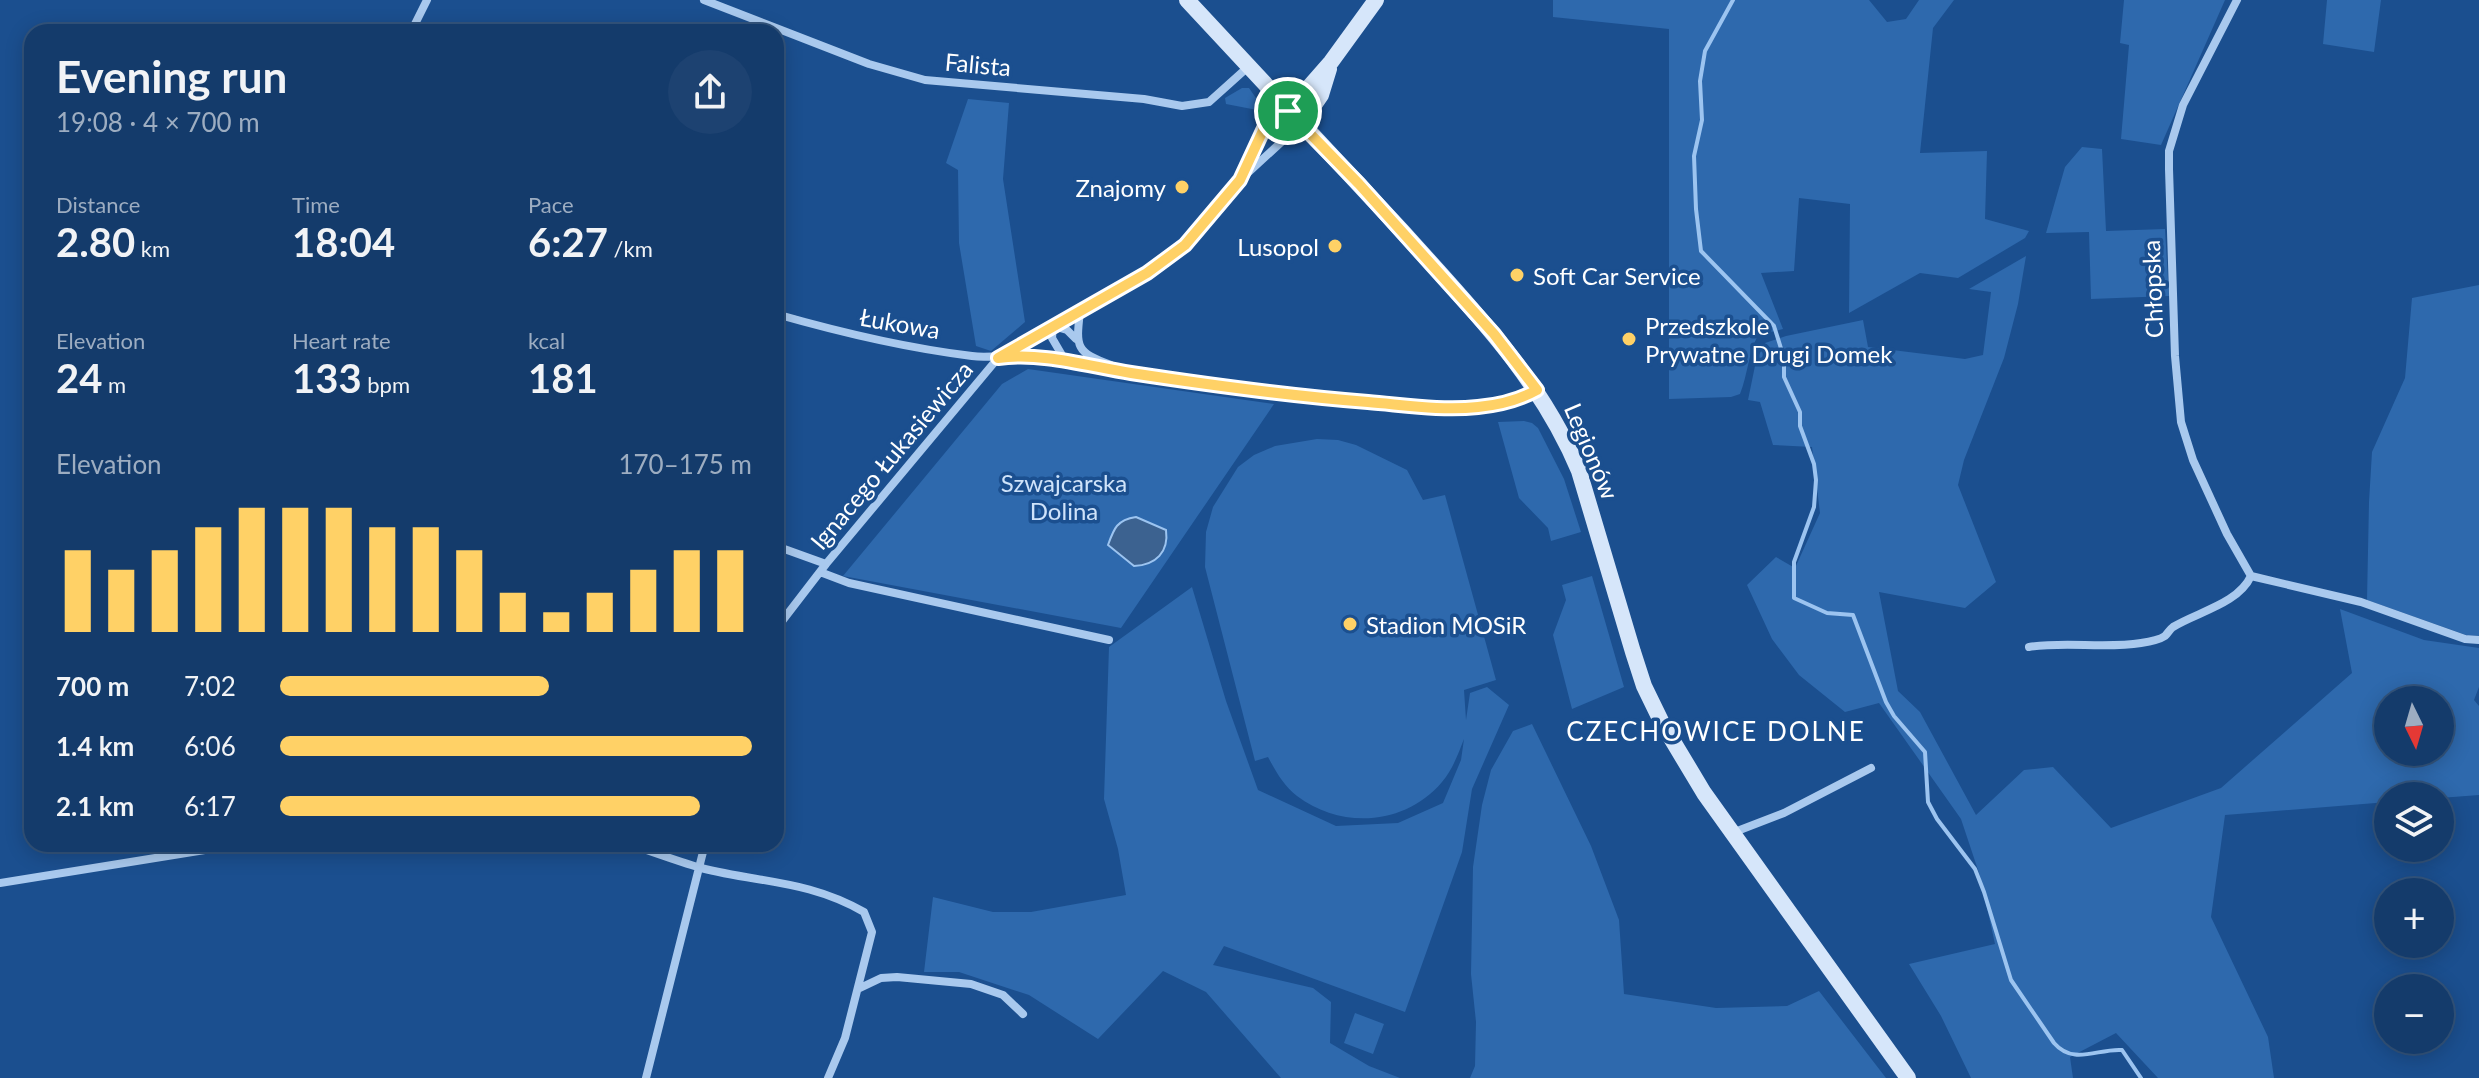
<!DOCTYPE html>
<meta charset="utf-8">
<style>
:root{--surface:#143b6b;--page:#1d4271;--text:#f1f3f6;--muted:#9dadc1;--line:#33557e;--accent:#ffd166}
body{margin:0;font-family:Lato,sans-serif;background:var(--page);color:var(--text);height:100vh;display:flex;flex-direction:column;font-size:30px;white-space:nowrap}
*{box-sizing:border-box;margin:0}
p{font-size:26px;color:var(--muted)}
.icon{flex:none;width:44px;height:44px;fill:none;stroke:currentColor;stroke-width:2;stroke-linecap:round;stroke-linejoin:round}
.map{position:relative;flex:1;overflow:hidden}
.sheet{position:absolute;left:24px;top:24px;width:760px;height:828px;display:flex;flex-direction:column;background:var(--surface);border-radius:24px;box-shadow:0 4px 20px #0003,0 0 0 2px var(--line)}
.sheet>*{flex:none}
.needle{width:52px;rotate:175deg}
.tools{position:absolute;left:2374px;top:686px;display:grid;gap:16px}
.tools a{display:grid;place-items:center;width:80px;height:80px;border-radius:50%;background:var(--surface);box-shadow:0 4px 20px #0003,0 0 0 2px var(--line);font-size:40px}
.pin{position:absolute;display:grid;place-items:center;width:68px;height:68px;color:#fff;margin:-34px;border:4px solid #fff;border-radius:50%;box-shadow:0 2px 8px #0007}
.round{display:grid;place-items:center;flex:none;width:84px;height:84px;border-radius:42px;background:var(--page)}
.head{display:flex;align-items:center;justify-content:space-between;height:136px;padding:0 32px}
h1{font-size:44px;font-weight:700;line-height:60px}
.metrics{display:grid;grid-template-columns:repeat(3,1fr);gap:12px;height:136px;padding:8px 32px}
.metrics div{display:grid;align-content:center}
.metrics b{font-size:40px;font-weight:700}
.metrics small{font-size:22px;font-weight:400}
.metrics p{font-size:22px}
.chart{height:224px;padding:16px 32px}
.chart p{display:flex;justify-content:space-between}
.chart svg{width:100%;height:144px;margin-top:8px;stroke:var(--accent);stroke-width:6}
ul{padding:0 32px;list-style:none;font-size:26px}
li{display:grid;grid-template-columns:128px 96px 1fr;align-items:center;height:60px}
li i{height:20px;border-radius:10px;background:var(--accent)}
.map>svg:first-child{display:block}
.green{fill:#2e69ad;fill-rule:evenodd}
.water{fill:#3c6290;stroke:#9cc4f0;stroke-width:2}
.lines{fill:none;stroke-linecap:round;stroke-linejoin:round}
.stream{stroke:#9cc4f0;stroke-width:4}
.street{stroke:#a9c9ee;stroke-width:8}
.secondary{stroke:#d6e6fa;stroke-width:16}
.route-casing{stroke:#fff;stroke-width:16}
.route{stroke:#ffd166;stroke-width:10}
.poi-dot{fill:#ffd166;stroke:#1b4f8f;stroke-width:3}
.labels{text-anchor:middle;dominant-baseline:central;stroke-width:7;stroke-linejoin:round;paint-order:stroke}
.street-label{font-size:24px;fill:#fff;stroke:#1b4f8f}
.poi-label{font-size:24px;fill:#fff;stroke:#1b4f8f;text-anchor:start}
.park-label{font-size:24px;fill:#cfe3fa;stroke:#1b4f8f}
.neighbourhood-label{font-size:26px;letter-spacing:2px;fill:#fff;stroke:#1b4f8f}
</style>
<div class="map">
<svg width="2479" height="1078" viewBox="0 0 2479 1078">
<rect width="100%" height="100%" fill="#1b4f8f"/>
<path class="green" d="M 1553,0 L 1869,0 L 1887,22 L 1906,19 L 1919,0 L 1954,0 L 1933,28 L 1920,153 L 1987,151 L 1985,219 L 2029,231 L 2025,238 L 1958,278 L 1920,273 L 1849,313 L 1850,204 L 1799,198 L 1794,271 L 1761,273 L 1783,329 L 1758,335 C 1748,354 1748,374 1740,394 L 1731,397 L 1669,399 L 1669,29 L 1553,17 Z
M 2124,0 L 2225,0 L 2161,145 L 2121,139 L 2129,45 L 2120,43 Z
M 2327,0 L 2381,0 L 2374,52 L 2323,44 Z
M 1242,88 L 1249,88 L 1256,98 L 1257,110 L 1226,104 L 1225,98 Z
M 968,99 L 1009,103 L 1003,179 L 1025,322 L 991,351 L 976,346 L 959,243 L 958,170 L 946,163 Z
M 2082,147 L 2102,149 L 2106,231 L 2165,229 L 2169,296 L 2091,299 L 2089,232 L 2046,233 L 2065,167 Z
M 2026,256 L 2018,304 L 2004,358 L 1964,460 L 1958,485 L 1996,582 L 1965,608 L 1879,592 L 1898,691 L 1920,712 L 1976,815 L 2024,770 L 2053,767 L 2111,828 L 2221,788 L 2352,673 L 2340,609 L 2424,640 L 2479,648 L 2479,687 L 2474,700 L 2479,706 L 2479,795 L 2440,798 L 2440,796 L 2388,796 L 2388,802 L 2225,815 L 2211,917 L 2268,1037 L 2274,1078 L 2158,1078 L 2116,1033 L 2070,1057 L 2073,1078 L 1971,1078 L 1941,1016 L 1909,964 L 1995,944 L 1980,876 L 1961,819 L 1879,703 L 1845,712 L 1799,675 L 1772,639 L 1747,585 L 1776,557 L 1795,568 L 1820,513 L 1812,447 L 1773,445 L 1760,402 L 1748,400 L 1756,361 L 1765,343 L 1786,336 L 1863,320 L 1868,347 L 1965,359 L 1983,355 L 1991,292 L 1969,289 ZM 2388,700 L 2440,700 L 2440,752 L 2388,752 Z
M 2479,285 L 2479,636 L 2466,635 L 2367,600 L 2369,502 L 2372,452 L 2405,378 L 2412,298 Z
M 1028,369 L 1274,404 L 1121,628 L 843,576 L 1002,384 Z
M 1524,421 L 1532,423 L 1538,428 L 1564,479 L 1581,532 L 1551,541 L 1548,528 L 1519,498 L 1498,422 Z
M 1317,439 L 1338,440 L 1356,445 L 1407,470 L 1423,500 L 1445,495 L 1496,680 L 1464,690 L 1466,720 L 1470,693 L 1487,687 L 1509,705 L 1472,789 L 1462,852 L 1405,1012 L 1224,946 L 1213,965 L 1313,988 L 1331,1002 L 1330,1043 L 1369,1066 L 1400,1078 L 1281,1078 L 1206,992 L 1163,971 L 1098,1039 L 1029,995 L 959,972 L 924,972 L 933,897 L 993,912 L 1031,912 L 1126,895 L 1118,849 L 1104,799 L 1109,647 L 1192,587 L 1226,701 L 1258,790 L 1336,826 L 1398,823 L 1443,803 L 1461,760 L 1464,739 C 1458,754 1453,769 1442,782 C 1406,825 1342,830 1297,796 C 1284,786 1276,772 1268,757 L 1255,761 L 1205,567 L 1206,532 L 1213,507 L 1238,467 L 1254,455 L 1275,446 Z
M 1592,576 L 1624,687 L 1572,709 L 1553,635 L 1566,600 L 1562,585 Z
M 1532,724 L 1591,846 L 1619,920 L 1624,994 L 1716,1008 L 1787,1006 L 1819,991 L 1886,1078 L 1470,1078 L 1475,1066 L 1476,1022 L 1471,974 L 1473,867 L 1482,805 L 1491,770 L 1513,731 Z
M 1355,1013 L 1384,1024 L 1373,1054 L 1344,1043 Z"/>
<path class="water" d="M 1136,517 L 1166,530 C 1169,552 1156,565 1134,566 L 1108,545 C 1114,528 1117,520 1136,517 Z"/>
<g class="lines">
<path class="stream" d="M 1733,0 L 1705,51 L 1700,81 L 1702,120 L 1694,156 L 1696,209 L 1701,251 L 1774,326 L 1784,358 L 1784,377 L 1800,412 L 1800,426 L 1814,464 L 1816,480 L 1814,507 L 1794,562 L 1794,598 L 1827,613 L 1853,615 L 1886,702 L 1894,716 L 1925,752 L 1928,802 L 1937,819 L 1975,869 L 1984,892 L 2011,980 L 2054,1043 C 2074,1066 2098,1048 2122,1050 L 2141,1078"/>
<path class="street" d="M 704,0 L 869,64 L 925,80 L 1144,99 L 1182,106 L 1209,102 L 1248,67
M 2237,0 L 2183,105 L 2169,151 L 2169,169 L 2175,356 L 2181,422 L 2193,460 L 2227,534 L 2251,576 L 2361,602 L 2465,639 L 2479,640
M 411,32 L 427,0
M 1266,124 L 1288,111
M 1242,176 C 1257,144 1274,124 1264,88
M 1080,311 C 1076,347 1075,352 1111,365
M 776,314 C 839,332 906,348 972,356 C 994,359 1016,352 1038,356 C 1118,369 1198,382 1278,392 C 1347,401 1475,424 1535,390
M 1066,362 L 1052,338 L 1053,326 L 1067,330 L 1076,339
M 776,546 L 826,564
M 820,572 L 849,583 L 1109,640
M 776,629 L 826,564 L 998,358 L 1147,273 L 1185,245 L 1240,180 L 1301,124
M 2029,647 C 2066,641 2104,649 2141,643 C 2148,642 2159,640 2165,636 C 2168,633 2170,629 2173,627 C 2197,612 2238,604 2251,576
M 1732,833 L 1784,813 L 1871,768
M 629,844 C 653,852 677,861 701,868 C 760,883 808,880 864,912 L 872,932 L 845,1038 L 828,1078
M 0,883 L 242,844
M 860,988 L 881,978 L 897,977 L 971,984 L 1003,995 L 1023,1014
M 646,1078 L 705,844"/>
<path class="secondary" d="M 1187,0 C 1259,77 1331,154 1403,232 C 1470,307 1540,377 1579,471 L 1633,652 L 1644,686 L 1662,723 L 1704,793 L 1908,1078
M 1288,111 L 1331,62 L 1376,0
M 1301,124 L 1321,95 L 1329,69"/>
</g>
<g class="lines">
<g class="route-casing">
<path id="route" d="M 1288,111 L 1359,184 L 1494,334 L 1537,390 C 1519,400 1499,405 1478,407 C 1442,411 1405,405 1368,402 C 1289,396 1210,385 1131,373 C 1087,366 1043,352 998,358 L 1147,273 L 1185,245 L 1240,180 L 1266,124 Z"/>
</g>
<use href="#route" class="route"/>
</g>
<g class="poi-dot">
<circle cx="1182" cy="187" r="8"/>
<circle cx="1335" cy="246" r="8"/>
<circle cx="1517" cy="275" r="8"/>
<circle cx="1629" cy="339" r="8"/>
<circle cx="1350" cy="624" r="8"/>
</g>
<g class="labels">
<g class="street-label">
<text transform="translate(978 64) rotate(5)">Falista</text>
<text transform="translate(2152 289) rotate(-92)">Chłopska</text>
<text transform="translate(900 323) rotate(10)">Łukowa</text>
<text transform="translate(1592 451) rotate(67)">Legionów</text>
<text transform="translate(891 455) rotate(-50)">Ignacego Łukasiewicza</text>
</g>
<g class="poi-label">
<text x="1166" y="187" text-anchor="end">Znajomy</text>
<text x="1319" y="246" text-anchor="end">Lusopol</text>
<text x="1533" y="275">Soft Car Service</text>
<text x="1645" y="325">Przedszkole<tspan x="1645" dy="28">Prywatne Drugi Domek</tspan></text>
<text x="1366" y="624">Stadion MOSiR</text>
</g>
<g class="park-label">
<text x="1064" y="482">Szwajcarska<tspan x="1064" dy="28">Dolina</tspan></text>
</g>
<g class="neighbourhood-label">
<text x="1716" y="731">CZECHOWICE DOLNE</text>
</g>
</g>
</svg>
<div class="tools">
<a><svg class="needle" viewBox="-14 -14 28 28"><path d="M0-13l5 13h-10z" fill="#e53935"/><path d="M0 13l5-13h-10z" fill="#9dadc1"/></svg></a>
<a><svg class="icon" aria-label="layers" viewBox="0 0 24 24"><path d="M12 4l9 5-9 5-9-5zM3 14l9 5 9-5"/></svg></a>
<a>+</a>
<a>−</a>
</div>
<div class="pin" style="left:1288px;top:111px;background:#1e9e55"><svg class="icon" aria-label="arrive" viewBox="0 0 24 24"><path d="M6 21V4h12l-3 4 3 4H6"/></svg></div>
<section class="sheet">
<div class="head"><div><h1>Evening run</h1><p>19:08 · 4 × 700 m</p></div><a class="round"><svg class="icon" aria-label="share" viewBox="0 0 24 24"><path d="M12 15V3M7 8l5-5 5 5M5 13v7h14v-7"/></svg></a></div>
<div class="metrics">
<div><p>Distance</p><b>2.80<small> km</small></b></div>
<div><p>Time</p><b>18:04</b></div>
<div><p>Pace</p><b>6:27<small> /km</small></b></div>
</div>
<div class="metrics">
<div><p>Elevation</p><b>24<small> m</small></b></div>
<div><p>Heart rate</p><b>133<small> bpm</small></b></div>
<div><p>kcal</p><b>181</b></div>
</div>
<div class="chart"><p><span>Elevation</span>170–175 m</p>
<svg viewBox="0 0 160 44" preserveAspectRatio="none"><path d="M5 44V19M15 44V25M25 44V19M35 44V12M45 44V6M55 44V6M65 44V6M75 44V12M85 44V12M95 44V19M105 44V32M115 44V38M125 44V32M135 44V25M145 44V19M155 44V19"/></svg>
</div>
<ul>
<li><b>700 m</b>7:02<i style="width:57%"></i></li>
<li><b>1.4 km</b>6:06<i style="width:100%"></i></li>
<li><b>2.1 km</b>6:17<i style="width:89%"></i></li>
</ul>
</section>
</div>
